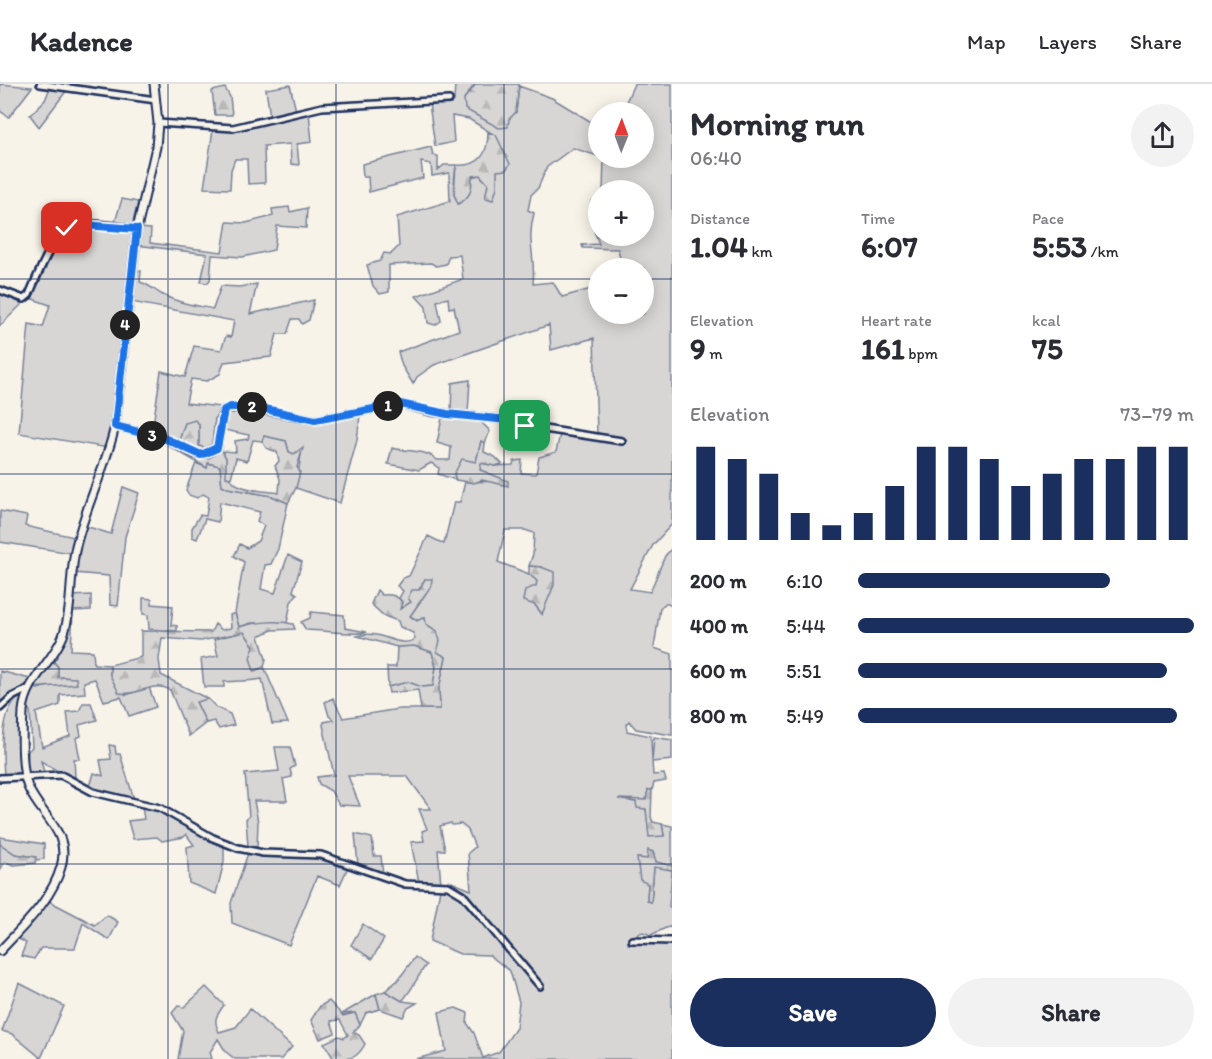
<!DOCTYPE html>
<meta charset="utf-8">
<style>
:root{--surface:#fff;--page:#f2f2f3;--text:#2b2b33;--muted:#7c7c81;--line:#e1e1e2;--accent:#1b2f5e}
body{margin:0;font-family:Itim,sans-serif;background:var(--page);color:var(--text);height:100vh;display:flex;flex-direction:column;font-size:22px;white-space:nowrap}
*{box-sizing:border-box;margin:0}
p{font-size:20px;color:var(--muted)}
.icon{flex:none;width:33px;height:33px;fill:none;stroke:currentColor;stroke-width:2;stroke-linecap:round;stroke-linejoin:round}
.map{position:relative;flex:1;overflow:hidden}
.details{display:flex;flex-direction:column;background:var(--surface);width:540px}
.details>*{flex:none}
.needle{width:39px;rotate:1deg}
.tools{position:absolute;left:588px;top:18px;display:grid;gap:12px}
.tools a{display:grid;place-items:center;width:66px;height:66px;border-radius:50%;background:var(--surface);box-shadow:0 3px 15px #0003;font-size:30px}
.pin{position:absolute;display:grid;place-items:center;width:51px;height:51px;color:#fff;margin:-26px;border-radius:12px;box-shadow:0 3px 9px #0006}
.km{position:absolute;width:30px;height:30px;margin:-15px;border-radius:50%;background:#222;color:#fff;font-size:16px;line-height:30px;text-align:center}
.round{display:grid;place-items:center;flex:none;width:63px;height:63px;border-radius:32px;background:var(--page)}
.head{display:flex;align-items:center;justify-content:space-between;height:102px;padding:0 18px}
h1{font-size:33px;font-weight:700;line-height:45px}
.stats{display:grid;grid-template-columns:repeat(3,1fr);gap:9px;height:102px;padding:6px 18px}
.stats div{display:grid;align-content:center}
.stats b{font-size:30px;font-weight:700}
.stats small{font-size:16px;font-weight:400}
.stats p{font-size:16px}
.chart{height:168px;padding:12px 18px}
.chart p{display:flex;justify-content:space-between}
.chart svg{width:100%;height:108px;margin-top:6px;stroke:var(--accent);stroke-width:6}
.button{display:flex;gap:12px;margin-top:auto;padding:12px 18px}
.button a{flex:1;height:69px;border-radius:36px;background:var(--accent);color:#fff;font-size:24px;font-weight:700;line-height:69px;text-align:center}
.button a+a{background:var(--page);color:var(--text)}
ul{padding:0 18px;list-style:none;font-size:20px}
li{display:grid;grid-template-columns:96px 72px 1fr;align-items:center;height:45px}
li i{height:15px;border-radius:8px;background:var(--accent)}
header{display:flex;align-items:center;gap:36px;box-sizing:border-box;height:84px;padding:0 30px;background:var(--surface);border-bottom:2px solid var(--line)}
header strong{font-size:28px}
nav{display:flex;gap:33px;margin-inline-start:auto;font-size:21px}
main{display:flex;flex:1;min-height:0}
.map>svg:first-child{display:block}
.green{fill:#d7d6d4;stroke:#798299;stroke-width:1.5;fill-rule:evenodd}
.forest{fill:url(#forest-firs);stroke:#798299;stroke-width:1.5}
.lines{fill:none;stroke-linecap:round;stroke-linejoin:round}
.minor-casing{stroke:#1b2f5e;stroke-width:10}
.tertiary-casing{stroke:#1b2f5e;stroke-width:11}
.minor{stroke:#f7f3e8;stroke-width:5}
.tertiary{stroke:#f7f3e8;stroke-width:7}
.route-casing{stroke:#fff;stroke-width:12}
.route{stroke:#1a73e8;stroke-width:8}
.grid{fill:none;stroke:#1b2f5e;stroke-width:1.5;stroke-opacity:0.55}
</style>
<header>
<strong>Kadence</strong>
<nav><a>Map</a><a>Layers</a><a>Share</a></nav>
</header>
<main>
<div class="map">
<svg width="672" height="975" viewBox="0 0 672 975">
<defs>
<pattern id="forest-firs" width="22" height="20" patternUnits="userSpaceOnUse" patternTransform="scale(1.5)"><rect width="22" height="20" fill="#d7d6d4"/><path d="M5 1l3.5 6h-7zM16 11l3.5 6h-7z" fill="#b8b8b8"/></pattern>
</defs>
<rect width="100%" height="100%" fill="#f7f3e8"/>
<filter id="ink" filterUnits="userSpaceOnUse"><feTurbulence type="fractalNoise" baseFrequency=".0167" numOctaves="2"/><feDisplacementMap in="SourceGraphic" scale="12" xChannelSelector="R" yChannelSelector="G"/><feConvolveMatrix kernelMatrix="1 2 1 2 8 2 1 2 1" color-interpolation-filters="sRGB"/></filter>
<g filter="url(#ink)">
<path class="green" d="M 0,0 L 32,3 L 9,33 L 0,27 Z
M 455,0 L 475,0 L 464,15 L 509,35 L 516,28 L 519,2 L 552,14 L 598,42 L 598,72 L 573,64 L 547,83 L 538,104 L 531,111 L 528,126 L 534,129 C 526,159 536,171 533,200 L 553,198 L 562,213 L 598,203 L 598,230 L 644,230 L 644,184 L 622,184 L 618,165 L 583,164 L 582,161 L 599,160 L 592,141 L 591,117 L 598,118 L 598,152 L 644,152 L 644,106 L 603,106 L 604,75 L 602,74 L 644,74 L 644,28 L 627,28 L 626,18 L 634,0 L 672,0 L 672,440 L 653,461 L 630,505 L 650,508 L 665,472 L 672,464 L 672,522 L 666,519 L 660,524 L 654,564 L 672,570 L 672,651 L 636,645 L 629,637 L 626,640 L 627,647 L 651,652 L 652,677 L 654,653 L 672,656 L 672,676 L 652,678 L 653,691 L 664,690 L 666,697 L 654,699 L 652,706 L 648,706 L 646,716 L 622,716 L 636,718 L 646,725 L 649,744 L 664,751 L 662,740 L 672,742 L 672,782 L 656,778 L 653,768 L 648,767 L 648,775 L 638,774 L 648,799 L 647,816 L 651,818 L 654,782 L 672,786 L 669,823 L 672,824 L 672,845 L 670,842 L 651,851 L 643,848 L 628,854 L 628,860 L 672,859 L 672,975 L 416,975 L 446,967 L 439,928 L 456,924 L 468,929 L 467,939 L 474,949 L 483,974 L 499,968 L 516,944 L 519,918 L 510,887 L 489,871 L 460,870 L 430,857 L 441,800 L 429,797 L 419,799 L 411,758 L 424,757 L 422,747 L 427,745 L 419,725 L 431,725 L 407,692 L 348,692 L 360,722 L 339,721 L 331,707 L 319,700 L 317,693 L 334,691 L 323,641 L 324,638 L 334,636 L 329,632 L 325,618 L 333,614 L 343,634 L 399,625 L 440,625 L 439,604 L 446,573 L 436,568 L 437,547 L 410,532 L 431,502 L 425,495 L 412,518 L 400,525 L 402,518 L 399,514 L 403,507 L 397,502 L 403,494 L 409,492 L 428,452 L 444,460 L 454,418 L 460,418 L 465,398 L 507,397 L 480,386 L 481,379 L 495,382 L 513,381 L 514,377 L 522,376 L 521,389 L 536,390 L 539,373 L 556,368 L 560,350 L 623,359 L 623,354 L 597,349 L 594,254 L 551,266 L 549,241 L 434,281 L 417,293 L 413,300 L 402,282 L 398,268 L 459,246 L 454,223 L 449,224 L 448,214 L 437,217 L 441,237 L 435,241 L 428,239 L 426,223 L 416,212 L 463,195 L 460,171 L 449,172 L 446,180 L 436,182 L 431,179 L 389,181 L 389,208 L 380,210 L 373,202 L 367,181 L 380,177 L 384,169 L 391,170 L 399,162 L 397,133 L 450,117 L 449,89 L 432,92 L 431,80 L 421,78 L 423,94 L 369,108 L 368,93 L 363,93 L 362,80 L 431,63 L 433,71 L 438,72 L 438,86 L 444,81 L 456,81 L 454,98 L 479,91 L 489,100 L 497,103 L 496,52 L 469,35 L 452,32 L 454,58 L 435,62 L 429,20 L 454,17 ZM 505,446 L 525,446 L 534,449 L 533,470 L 529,482 L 541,483 L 542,530 L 535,521 L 537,497 L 529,490 L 498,478 ZM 451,739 L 452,741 L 461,740 L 468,746 L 475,763 L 468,769 L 471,806 L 449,797 L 441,800 L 438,766 L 445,766 L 440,742 Z
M 290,1 L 296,27 L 270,33 L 266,5 Z
M 50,4 L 67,6 L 39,43 L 30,31 L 45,16 Z
M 309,29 L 312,58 L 297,60 L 299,81 L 291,80 L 290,60 L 264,62 L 265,99 L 248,100 L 247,75 L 235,75 L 231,86 L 230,105 L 204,104 L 213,46 L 248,44 Z
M 122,115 L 138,118 L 132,142 L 114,141 Z
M 289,123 L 290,128 L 307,124 L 306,144 L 277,142 L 274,166 L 242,173 L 212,171 L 210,196 L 207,199 L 201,198 L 207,170 L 137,161 L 139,144 L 151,145 L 150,159 L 222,168 L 227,138 L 246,139 L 273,132 L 272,125 Z
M 78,143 L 134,147 L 108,364 L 19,349 L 29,240 L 43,243 L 50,221 L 30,214 L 58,157 L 65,147 Z
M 135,187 L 141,187 L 140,198 C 149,201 153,205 161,210 C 177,219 195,221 213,225 L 221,202 L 239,203 L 257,200 L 250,230 L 314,216 L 309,236 L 302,240 L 299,235 L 292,235 L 287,250 L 277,250 L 271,273 L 224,278 L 220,290 L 207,297 L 191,295 L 186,319 L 221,323 L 215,335 L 212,360 L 205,364 L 199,362 L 199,340 L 185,339 L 179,357 L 168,351 L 152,348 L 161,287 L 185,293 L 194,262 L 221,266 L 226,252 L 231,253 L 234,237 L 131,218 Z
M 0,208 L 22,220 L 0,242 Z
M 470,296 L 468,329 L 451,328 L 452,299 Z
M 251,325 L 314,337 L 360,331 L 357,356 L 340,419 L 296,404 L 302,364 L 294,370 L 289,368 L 286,357 L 264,352 L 262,357 L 253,356 L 247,377 L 236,374 L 231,394 L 225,393 L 226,374 L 222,367 L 236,368 L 235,357 L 248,355 L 249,351 L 224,346 L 225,329 L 229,326 Z
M 459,333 L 478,335 L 490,347 L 485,359 L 481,357 L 476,378 L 454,390 L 456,396 L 438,390 L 439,384 L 431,379 L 419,386 L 388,380 L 392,364 C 406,368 427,365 437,376 L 450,376 L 451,363 L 437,359 L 442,334 Z
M 196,379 L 207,384 L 208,379 L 220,382 L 222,401 L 228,404 L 272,412 L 288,419 L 278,465 L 271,480 L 265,481 L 261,505 L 275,509 L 288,471 L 302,478 L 293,507 L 297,510 L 291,518 L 287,539 L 251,539 L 239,543 L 235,529 L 244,478 L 234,472 L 240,460 L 247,464 L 258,457 L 264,442 L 257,437 L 260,428 L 220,418 L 218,438 L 205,435 L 197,455 L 192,453 L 192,444 L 200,431 L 206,432 L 209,413 L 203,410 L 197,414 L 189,411 L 186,406 Z
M 123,403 L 139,409 L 125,453 L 118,522 L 110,521 L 109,492 L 74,489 L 85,442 L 111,450 Z
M 0,427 L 27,432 L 25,442 L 74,453 L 71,469 L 0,458 Z
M 91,511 L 91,526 L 73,527 L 71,566 L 93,567 L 94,580 L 110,581 L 110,591 L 126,611 L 149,603 L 156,623 L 129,632 L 121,613 L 104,617 L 95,595 L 84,598 L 85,609 L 60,611 L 60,621 L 36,629 L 42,663 L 70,652 L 67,628 L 79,627 L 83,619 L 91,619 L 97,636 L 79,641 L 81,652 L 76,654 L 80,675 L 74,675 L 75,693 L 61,689 L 41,677 L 44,688 L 27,688 L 28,667 L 32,663 L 30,627 L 26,623 L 32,604 L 38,605 L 76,594 L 58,593 L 58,583 L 53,577 L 60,566 L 72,512 Z
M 143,514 L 152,515 L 152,520 L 173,522 L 171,541 L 177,542 L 177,547 L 149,545 L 148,531 L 143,530 Z
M 311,528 L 344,531 L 345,544 L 367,548 C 355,552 322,546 306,546 L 301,538 L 310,534 Z
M 244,548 L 254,562 L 254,587 L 264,583 L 288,639 L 272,640 L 262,595 C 249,598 237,596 224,598 L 224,603 L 204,603 L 201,575 L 218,572 L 214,555 Z
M 414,562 L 432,568 L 436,583 L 433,602 L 422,603 L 408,598 L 388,603 L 387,583 L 396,583 L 397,563 Z
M 0,587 L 30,595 L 24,603 L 0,621 Z
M 23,610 L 20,631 L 22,690 L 4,692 C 2,664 0,624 23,610 Z
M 201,615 L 208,615 L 217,624 L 230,630 L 234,641 L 219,645 L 214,637 L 206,639 L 196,618 Z
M 109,661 L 115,662 L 116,670 L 120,670 L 134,715 L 99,708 L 90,703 L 94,689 L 103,692 L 100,676 L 111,675 Z
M 275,663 L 290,663 L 295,682 L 290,685 L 292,693 L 283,695 L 287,717 L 254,717 L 258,738 L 257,763 L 248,762 L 246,735 L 249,732 L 245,690 L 279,687 Z
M 142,723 L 159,726 L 224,762 L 224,778 L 216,810 L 189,799 L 187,763 L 194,761 L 186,750 L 184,753 L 162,757 L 157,753 L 133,755 L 128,737 L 144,735 Z
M 355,750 L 372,754 L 374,772 L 381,772 L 383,791 L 358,781 Z
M 0,753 L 44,760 L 44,775 L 35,776 L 35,773 L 15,770 L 0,760 Z
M 248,769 C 266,771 283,770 301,770 C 317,771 333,777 348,783 L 340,801 L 317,792 L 289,861 L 232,839 L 231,819 Z
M 47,816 L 95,841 L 107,831 L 118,838 L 109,856 L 83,839 L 75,864 L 41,864 L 34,875 L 21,872 L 26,859 L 17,854 Z
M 363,840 L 384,855 L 372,875 L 351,861 Z
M 415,873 L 426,881 C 417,893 412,907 402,917 L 385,907 L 398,896 Z
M 19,899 L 64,922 L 41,974 L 12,950 L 2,947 Z
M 206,903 L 224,921 C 216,932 213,936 219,948 L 236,943 L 250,925 L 292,963 L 281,975 L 235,975 L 226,968 L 218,955 L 210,968 L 212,975 L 178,975 L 183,947 L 172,929 L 178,922 L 184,923 Z
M 376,910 L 380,925 L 366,929 L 360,941 L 355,929 L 342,930 Z"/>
<path class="forest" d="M 476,0 L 519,0 L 516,28 L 509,35 L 508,43 L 499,44 L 465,25 L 464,15 Z
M 225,4 L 230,13 L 232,31 L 215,31 L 212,7 Z
M 488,48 L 496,51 L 510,80 L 506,86 L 497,87 L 497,103 L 493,116 L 485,114 L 488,100 L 480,91 L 472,92 C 472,106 471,113 458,120 L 454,111 L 456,81 C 480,83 488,70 488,48 Z
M 221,323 L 217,360 L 214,364 L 199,369 L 179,357 L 185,339 L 195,336 L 199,340 L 199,362 L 205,364 L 212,360 L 215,335 Z
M 222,342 L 222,367 L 226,374 L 226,393 C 233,394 232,398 238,401 C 249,407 267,407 279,409 L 280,395 L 275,382 L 279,377 L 277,368 L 266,364 L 262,357 L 264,352 L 286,357 L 289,368 L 294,370 L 303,364 L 297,383 L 300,388 L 296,404 L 288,419 L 272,412 L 228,404 L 222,401 L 220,382 L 208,379 L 207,384 L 155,354 L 201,373 L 217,368 Z
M 481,357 L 485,359 L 484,368 L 495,373 L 502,380 L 495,382 L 481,379 L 480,386 L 508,397 L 508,402 L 482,396 L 474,399 L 456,396 L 454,390 L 462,375 L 476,378 Z
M 529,482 L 541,483 L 554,488 L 554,501 L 542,530 L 535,521 L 523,517 L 525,506 L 536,502 L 537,497 L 529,490 Z
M 425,495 L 432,495 L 431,502 L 410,532 L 417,537 L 425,533 L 426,540 L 437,547 L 440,557 L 437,568 L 446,573 L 439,604 L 440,625 L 421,625 L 418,606 L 389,609 L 388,603 L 408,598 L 422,603 L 433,602 L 436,583 L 432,568 L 414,562 L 397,563 L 357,552 C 380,544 399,566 415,555 L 413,549 L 400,543 L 398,537 L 384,532 L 371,520 L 377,506 L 382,511 C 391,510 396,511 402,518 L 400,525 L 411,518 L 408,514 L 412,506 L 419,506 Z
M 235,529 L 239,543 C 255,538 276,536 293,540 L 295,545 L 272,546 L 259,552 L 266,575 L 264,583 L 254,587 L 250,574 L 254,562 L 244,548 L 201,557 L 162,554 L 159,575 L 161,591 L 208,615 L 196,618 L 206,639 L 189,652 L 170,606 C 152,596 137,613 119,609 L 110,591 L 110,581 L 141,573 L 141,547 L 211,548 L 215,540 L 222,546 L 231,544 L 230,531 Z
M 53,577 L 58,583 L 58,593 L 76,594 L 77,600 L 32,604 Z
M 648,706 L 652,706 L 651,733 L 653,738 L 662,740 L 664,752 L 649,753 L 646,725 L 637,724 L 636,718 L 618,715 L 646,716 Z
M 0,760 L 15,770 L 36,773 L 35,779 L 14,781 L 5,778 L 0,786 Z
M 648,766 L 653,768 L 656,778 L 672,782 L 672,786 L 654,783 L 651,818 L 647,817 L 648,800 L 640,796 L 637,774 L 647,775 Z
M 385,907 L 402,917 L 417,919 L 408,924 L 403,933 L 380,925 L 376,910 Z
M 329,917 L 343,932 L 355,929 L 360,941 L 353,948 L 359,951 L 365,960 C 357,975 351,975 334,975 L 324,959 L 339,952 L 344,954 L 348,951 L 340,936 L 331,937 L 335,949 L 320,955 L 311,936 L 320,922 Z"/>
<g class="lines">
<g class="minor-casing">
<path id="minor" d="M 40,0 L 156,16
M 158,39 L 233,44 L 322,23 L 449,16
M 0,206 L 24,215 L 29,211 C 36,195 54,148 70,143 C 89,136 117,143 137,145
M 115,342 L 166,355 L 195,370 L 207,370 L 217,364 L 224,326 L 245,322 L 315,336 L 400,320 L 431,328 L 508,336 L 525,342 L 622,357
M 0,624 L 12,613 L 28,605
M 0,694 L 61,691 L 93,708 L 160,724 L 213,754 L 238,764 L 263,769 L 321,771 L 405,800 L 448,802 L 463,811 L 540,902
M 632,856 L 672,857"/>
</g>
<g class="tertiary-casing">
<path id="tertiary" d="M 0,867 C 22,843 52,816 61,783 C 71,747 41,733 28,703 C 21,686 22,646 23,627 C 26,596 52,579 63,552 C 73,523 69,492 76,462 C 86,421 106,383 115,342 L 137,145 L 156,63 L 158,39 L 154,0"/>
</g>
<use href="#minor" class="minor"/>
<use href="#tertiary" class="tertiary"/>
</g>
</g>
<g class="lines" filter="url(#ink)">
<g class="route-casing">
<path id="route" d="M 67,144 L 84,141 L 137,145 L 115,342 L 166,355 L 201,371 L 217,364 L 224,326 L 231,323 L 256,323 L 315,336 L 400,320 L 447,330 L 508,336 L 525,342"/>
</g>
<use href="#route" class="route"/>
</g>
<path class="grid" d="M 168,0 L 168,975M 336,0 L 336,975M 504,0 L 504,975M 0,195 L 598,195M 644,195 L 672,195M 0,390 L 672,390M 0,585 L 672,585M 0,780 L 672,780"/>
</svg>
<div class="tools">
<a><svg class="needle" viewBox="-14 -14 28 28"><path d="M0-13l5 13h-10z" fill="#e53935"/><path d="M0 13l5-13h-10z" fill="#7c7c81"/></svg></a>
<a>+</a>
<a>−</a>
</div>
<div class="pin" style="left:525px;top:342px;background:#1e9e55"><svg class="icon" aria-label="arrive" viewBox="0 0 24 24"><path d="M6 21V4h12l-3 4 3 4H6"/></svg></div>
<div class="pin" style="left:67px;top:144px;background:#d93025"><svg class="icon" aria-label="check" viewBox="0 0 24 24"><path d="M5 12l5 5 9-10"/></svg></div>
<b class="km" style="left:388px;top:322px">1</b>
<b class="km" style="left:252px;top:323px">2</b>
<b class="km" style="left:152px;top:352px">3</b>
<b class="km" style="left:125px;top:241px">4</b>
</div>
<section class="details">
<div class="head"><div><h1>Morning run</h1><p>06:40</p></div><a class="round"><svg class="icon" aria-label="share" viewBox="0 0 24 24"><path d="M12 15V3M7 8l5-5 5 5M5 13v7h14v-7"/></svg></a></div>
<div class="stats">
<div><p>Distance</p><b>1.04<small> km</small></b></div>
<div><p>Time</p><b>6:07</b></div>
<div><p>Pace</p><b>5:53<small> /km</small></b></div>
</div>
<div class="stats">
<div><p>Elevation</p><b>9<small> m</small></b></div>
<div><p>Heart rate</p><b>161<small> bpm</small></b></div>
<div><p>kcal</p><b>75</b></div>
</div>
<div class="chart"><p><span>Elevation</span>73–79 m</p>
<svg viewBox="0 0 160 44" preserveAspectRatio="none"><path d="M5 44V6M15 44V11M25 44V17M35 44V33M45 44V38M55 44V33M65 44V22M75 44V6M85 44V6M95 44V11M105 44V22M115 44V17M125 44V11M135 44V11M145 44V6M155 44V6"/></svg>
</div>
<ul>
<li><b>200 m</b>6:10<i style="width:75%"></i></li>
<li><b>400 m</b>5:44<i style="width:100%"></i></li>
<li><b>600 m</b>5:51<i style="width:92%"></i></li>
<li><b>800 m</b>5:49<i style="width:95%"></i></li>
</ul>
<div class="button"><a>Save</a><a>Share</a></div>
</section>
</main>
